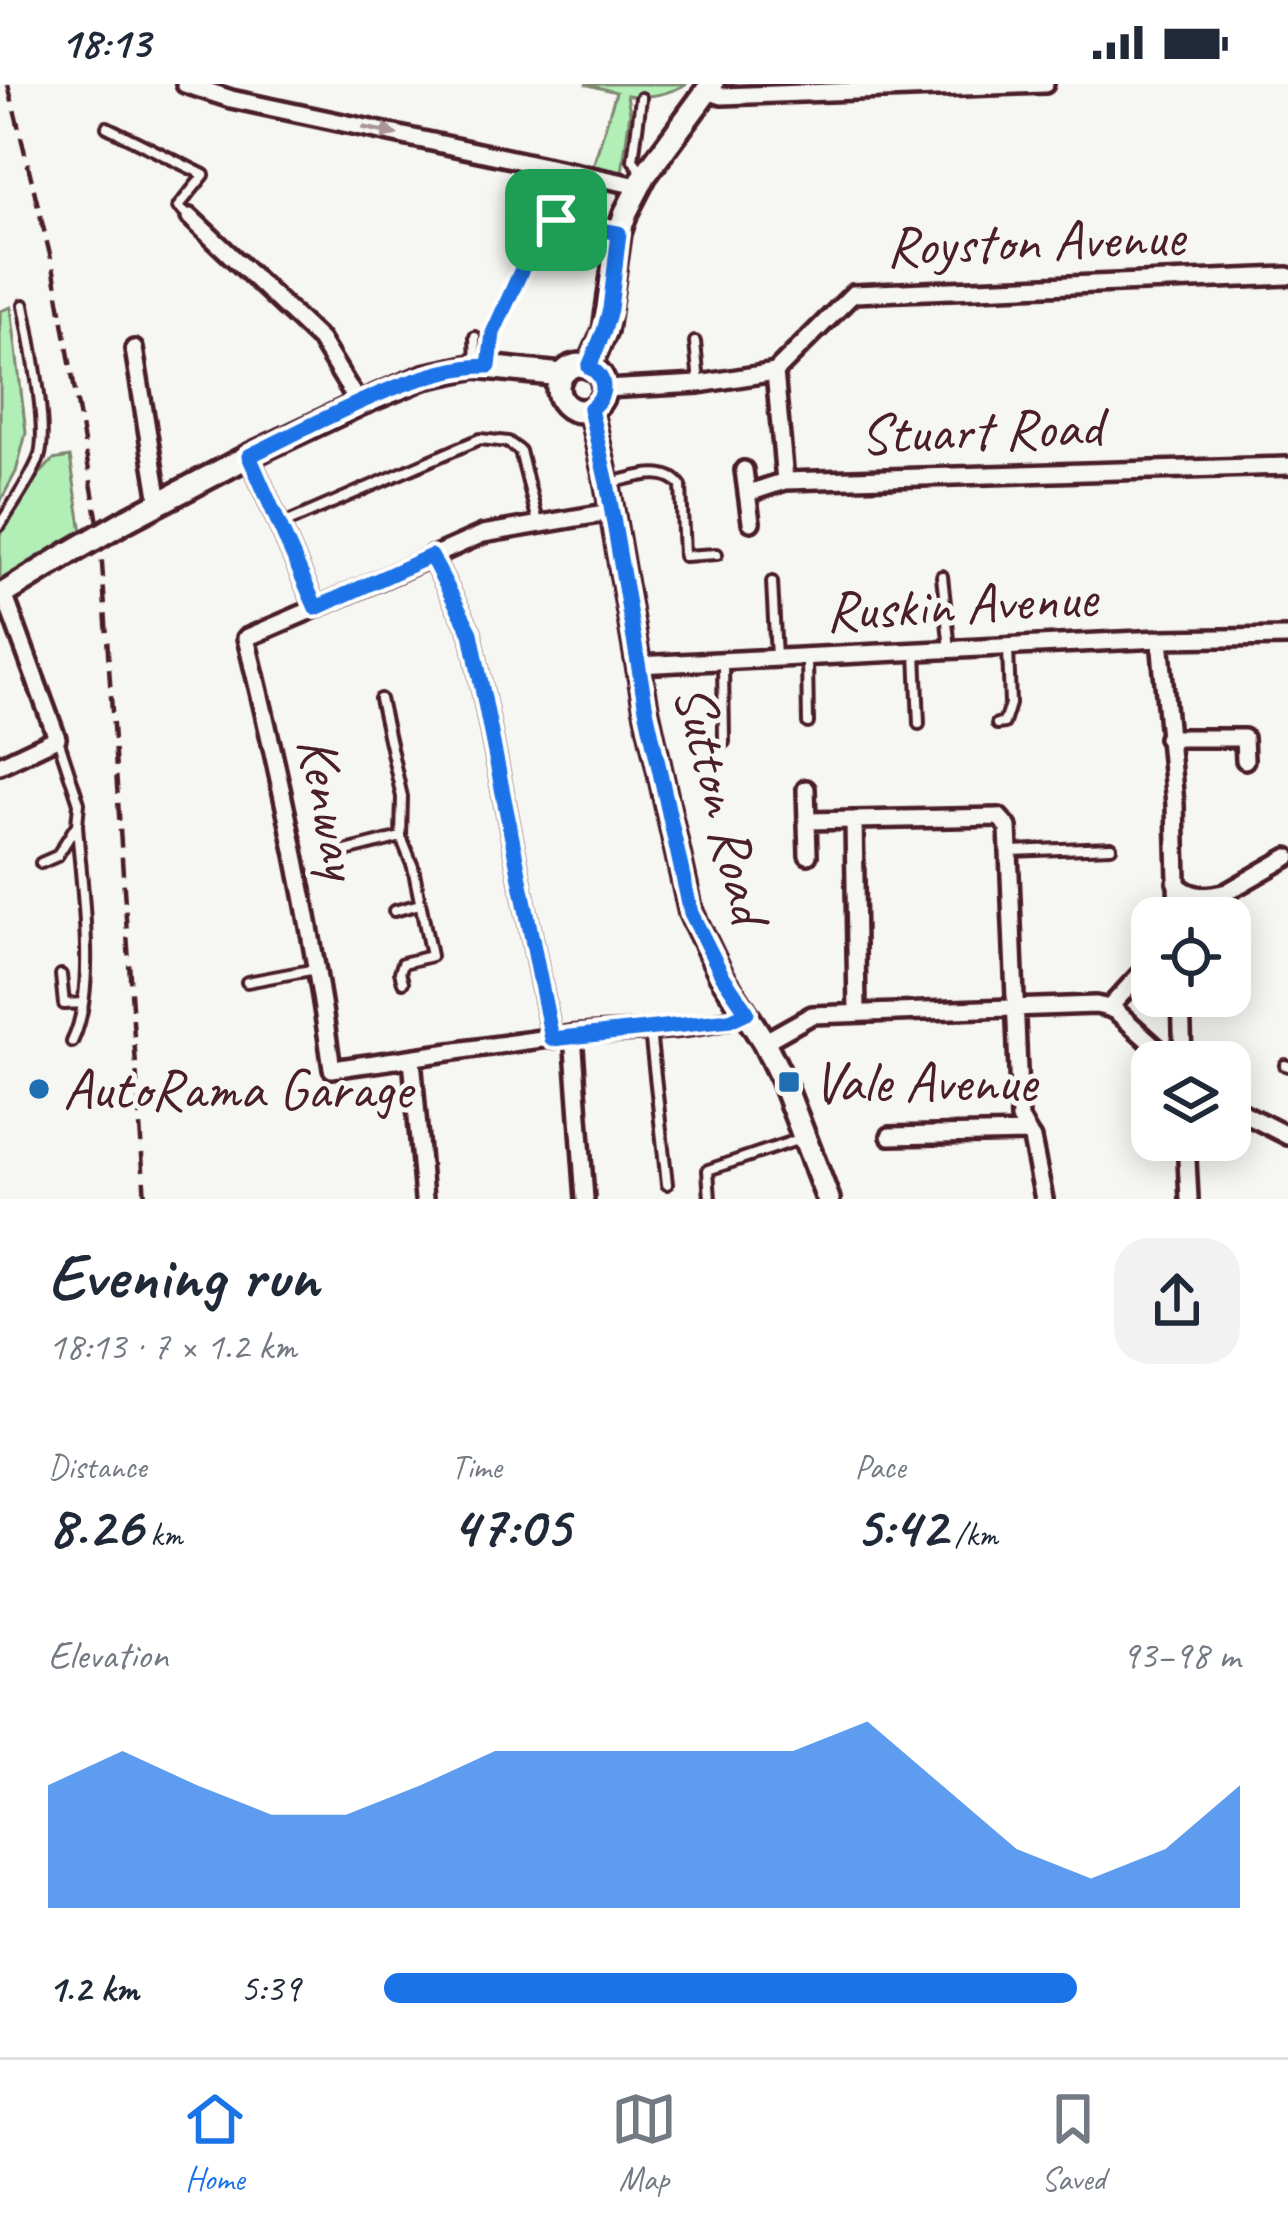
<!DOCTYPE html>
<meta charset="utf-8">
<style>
:root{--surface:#fff;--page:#f2f2f3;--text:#1f2937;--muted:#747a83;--line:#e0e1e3;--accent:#1a73e8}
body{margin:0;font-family:Caveat,sans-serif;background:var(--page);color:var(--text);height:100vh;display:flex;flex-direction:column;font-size:45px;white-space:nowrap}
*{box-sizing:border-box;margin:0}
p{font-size:39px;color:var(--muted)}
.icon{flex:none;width:66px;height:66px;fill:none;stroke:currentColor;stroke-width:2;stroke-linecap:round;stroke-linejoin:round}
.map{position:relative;height:1115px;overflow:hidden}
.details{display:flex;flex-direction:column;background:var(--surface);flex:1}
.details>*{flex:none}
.fabs{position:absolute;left:1131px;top:813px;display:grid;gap:24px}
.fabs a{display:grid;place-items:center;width:120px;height:120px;border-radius:24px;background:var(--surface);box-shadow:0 6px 30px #0003;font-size:60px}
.pin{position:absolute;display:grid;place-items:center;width:102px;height:102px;color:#fff;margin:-51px;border-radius:24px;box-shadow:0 6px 18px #0006}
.round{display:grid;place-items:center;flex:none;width:126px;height:126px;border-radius:36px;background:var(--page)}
.overview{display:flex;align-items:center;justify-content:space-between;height:204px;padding:0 48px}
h1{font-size:66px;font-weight:700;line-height:90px}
.figures{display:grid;grid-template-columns:repeat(3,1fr);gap:18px;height:204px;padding:12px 48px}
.figures div{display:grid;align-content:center}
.figures b{font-size:60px;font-weight:700}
.figures small{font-size:33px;font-weight:400}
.figures p{font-size:33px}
.chart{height:336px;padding:24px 48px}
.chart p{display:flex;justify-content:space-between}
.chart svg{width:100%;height:216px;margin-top:12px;fill:var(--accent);opacity:.7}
ul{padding:0 48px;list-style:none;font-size:39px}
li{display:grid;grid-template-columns:192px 144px 1fr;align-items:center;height:90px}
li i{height:30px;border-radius:15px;background:var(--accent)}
.status{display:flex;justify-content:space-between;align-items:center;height:84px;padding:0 60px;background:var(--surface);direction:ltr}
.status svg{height:33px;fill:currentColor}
.menu{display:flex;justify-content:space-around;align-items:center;height:168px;border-top:3px solid var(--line);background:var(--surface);font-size:33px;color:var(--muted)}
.menu a{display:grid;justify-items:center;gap:6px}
.menu .active{color:var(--accent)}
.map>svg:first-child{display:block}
.green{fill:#b1efb6;stroke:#7e8770;stroke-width:3}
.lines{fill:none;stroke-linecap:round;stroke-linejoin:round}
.lane-casing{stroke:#4a1f2b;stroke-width:16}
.street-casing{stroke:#4a1f2b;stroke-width:24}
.secondary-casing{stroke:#4a1f2b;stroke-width:30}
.lane{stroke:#f6f6f2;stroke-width:8}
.street{stroke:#f6f6f2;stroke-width:15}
.secondary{stroke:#f6f6f2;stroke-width:21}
.rail{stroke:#4a1f2b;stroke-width:4.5;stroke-dasharray:18 9;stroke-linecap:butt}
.secondary-bridge-casing{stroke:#4a1f2b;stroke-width:30;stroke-linecap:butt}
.secondary-bridge{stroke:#f6f6f2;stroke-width:21}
.oneway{fill:#a99598}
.route-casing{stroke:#fff;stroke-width:24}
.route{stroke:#1a73e8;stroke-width:15}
.poi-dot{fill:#1f6fb2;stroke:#f6f6f2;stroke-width:4.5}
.labels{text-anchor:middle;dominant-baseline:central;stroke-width:10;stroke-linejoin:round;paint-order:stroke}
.street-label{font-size:57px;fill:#4a1f2b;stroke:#f6f6f2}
.poi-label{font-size:57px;fill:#4a1f2b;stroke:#f6f6f2;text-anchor:start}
</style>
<div class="status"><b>18:13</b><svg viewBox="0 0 49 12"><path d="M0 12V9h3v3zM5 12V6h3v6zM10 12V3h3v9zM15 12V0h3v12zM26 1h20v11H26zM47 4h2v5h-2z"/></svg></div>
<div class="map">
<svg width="1288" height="1115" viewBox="0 0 1288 1115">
<rect width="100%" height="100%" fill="#f6f6f2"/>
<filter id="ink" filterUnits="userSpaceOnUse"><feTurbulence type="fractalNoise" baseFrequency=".00833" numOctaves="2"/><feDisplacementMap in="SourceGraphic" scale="24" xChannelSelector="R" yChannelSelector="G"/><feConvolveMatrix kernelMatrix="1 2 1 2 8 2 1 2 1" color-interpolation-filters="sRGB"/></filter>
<g filter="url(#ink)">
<path class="green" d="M 585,0 L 687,0 C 668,10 648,15 627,11 L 630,28 L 622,89 L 593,82 L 616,8 Z
M 11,223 L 26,349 L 16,388 L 0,418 L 0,227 Z
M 70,373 L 82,448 L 0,498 L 0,451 L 36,394 L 53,376 Z"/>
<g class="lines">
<g class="lane-casing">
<path id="lane" d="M 641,14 L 633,76 L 644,90
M 107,43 L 204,91 L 178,123 L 189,132
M 475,253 L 476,280
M 695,258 L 699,299
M 489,281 L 493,249 L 543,141 L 549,136 L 557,136 L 613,148
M 609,399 C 632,395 665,380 681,402 L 684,472 L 717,470
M 0,441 C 13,420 30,397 39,374 C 49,346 30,254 24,221
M 281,441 L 480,355 L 508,358 L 520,367 L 538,438
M 942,492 L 950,565
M 772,498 L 776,573
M 916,568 L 919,640
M 807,574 L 808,639
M 723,578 L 724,658
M 997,640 L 1004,639 L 1010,620 L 1008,564
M 58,655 L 79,719 L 77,741 C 81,801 98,905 72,958
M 401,753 L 413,783 L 431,872 L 403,879 L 400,888 L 403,898
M 1011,767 L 1111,763
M 338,769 L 401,753 L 402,713 L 380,615
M 41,779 L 57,772 L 76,742
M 394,827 L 420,820
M 61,891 L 64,920 L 83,919
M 247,898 L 316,885
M 650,947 L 667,1100
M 1285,981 L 1288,982
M 710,1115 L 708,1086 L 803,1054"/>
</g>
<g class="street-casing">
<path id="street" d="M 185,0 L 231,15 L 638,102
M 707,7 L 722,12 L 1045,0
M 190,133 L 320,256 L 359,320
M 134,265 L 159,418
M 775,288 L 785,397 L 1288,382
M 604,305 L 699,300 L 775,288 L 853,210 L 1288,192
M 249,372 L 316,524 L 483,450 L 611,428
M 744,386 L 751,438
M 749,409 L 785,397
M 431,472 L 471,549 L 552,955
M 316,524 L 246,554 C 281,696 312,840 332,985 C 412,974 492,961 572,951 C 619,946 707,949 747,928
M 1160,555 L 1175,720 L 1178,834
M 638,581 L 1160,555 L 1288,553
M 1167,654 L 1244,654 L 1245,676
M 0,681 L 57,654 L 4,510
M 806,705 L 808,771
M 808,737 L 854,736
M 1176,799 C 1190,815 1208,813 1227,808 L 1205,824 L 1179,834
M 1227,808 L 1288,773
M 1181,912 L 1183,978
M 1109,924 L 1117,928 L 1172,978
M 857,928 L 854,736 L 999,733 L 1008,743 L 1020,1035 L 1028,1049 L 890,1052
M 573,951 L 585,1115
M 764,958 L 812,931 L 1096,921 L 1109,924 L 1152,877
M 412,974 L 424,1115
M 1231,1023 L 1288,1052
M 1028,1049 L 1032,1055 L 1044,1115
M 1186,1056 L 1189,1115"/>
</g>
<g class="secondary-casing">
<path id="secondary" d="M558 304a23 23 0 1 1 46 0a23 23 0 1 1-46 0Z
M 589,283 L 605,247 L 619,149 L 626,128 L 645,91 L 712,0
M 590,325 L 607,399 L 646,625 L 691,829 L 721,891 L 764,958 L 782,995 L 828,1115
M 125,437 L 249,372 L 359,320 L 424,293 L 476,282 L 562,291
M 0,512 L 68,470"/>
</g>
<use href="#lane" class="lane"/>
<use href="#street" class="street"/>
<use href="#secondary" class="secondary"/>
<path class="rail" d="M 8,0 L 54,187 L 100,450 L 145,1115"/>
<g class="secondary-bridge-casing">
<path id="secondary-bridge" d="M 68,470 L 125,437"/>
</g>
<use href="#secondary-bridge" class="secondary-bridge"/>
</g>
<defs><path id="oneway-solid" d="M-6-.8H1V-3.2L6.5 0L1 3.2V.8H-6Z" transform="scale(3)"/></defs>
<use class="oneway" href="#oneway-solid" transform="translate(380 47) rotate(12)"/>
</g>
<g class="lines" filter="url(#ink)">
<g class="route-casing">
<path id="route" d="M 549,136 L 619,149 L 610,225 L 604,247 L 589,283 C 608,294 607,312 590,325 L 607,399 L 646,625 L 691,829 L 722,891 L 747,928 L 730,936 L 552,955 L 471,549 L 431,472 L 316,524 L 249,372 C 314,341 419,281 489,282 L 493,249 L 542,141 Z"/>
</g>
<use href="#route" class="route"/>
</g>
<g class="poi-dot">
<rect x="777" y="986" width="24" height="24" rx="6"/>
<circle cx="39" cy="1005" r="12"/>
</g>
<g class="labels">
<g class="street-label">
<text transform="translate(1035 157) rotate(-2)">Royston Avenue</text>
<text transform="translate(981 346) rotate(-2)">Stuart Road</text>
<text transform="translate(961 520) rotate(-3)">Ruskin Avenue</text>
<text transform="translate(722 719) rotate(76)">Sutton Road</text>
<text transform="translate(330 723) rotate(79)">Kenway</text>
</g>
<g class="poi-label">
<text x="813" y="998">Vale Avenue</text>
<text x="63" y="1005">AutoRama Garage</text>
</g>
</g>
</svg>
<div class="fabs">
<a><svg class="icon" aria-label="locate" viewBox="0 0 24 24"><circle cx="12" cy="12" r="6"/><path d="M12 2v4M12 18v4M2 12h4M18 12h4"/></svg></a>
<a><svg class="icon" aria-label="layers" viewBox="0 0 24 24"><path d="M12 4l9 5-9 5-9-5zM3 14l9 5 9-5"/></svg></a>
</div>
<div class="pin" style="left:556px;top:136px;background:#1e9e55"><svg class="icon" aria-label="arrive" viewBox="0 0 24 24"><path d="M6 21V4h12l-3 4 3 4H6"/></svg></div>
</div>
<section class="details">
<div class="overview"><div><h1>Evening run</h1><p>18:13 · 7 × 1.2 km</p></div><a class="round"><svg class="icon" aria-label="share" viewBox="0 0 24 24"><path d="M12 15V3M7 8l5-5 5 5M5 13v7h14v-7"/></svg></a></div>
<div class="figures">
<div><p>Distance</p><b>8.26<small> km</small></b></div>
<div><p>Time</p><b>47:05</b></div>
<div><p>Pace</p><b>5:42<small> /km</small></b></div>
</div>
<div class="chart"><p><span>Elevation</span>93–98 m</p>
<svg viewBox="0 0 160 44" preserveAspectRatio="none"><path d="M0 44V19L10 12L20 19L30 25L40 25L50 19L60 12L70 12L80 12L90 12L100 12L110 6L120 19L130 32L140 38L150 32L160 19V44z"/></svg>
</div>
<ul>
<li><b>1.2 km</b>5:39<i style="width:81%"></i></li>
</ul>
</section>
<nav class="menu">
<a class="active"><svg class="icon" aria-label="home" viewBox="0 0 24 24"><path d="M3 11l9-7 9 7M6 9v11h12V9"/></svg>Home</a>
<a><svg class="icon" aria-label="map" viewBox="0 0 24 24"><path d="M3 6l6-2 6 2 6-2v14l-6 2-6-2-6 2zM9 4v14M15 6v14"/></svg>Map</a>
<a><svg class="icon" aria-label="saved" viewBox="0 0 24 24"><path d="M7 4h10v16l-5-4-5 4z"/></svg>Saved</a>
</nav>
